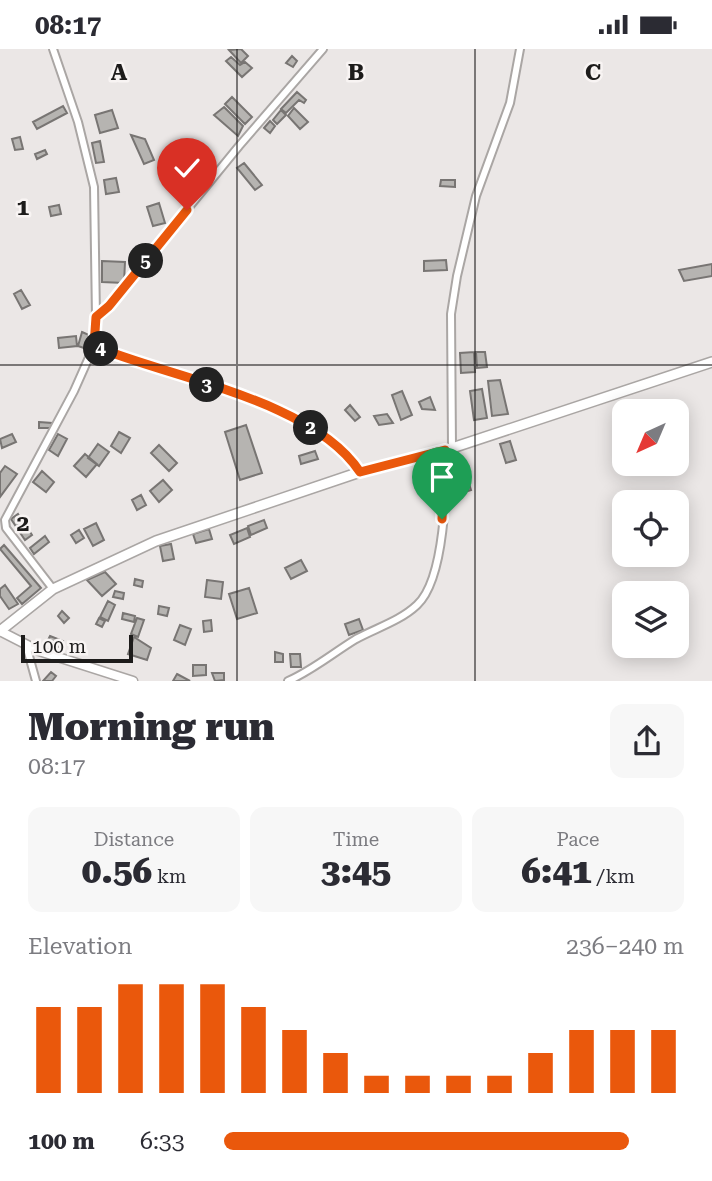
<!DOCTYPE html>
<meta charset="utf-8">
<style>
:root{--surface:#fff;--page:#f7f7f7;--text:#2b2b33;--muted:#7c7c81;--accent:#ea580c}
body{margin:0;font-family:"Roboto Serif",serif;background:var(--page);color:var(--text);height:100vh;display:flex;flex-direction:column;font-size:26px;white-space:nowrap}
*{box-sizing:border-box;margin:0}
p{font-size:23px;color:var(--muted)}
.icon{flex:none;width:38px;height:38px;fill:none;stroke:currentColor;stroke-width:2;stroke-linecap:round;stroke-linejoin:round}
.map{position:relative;height:632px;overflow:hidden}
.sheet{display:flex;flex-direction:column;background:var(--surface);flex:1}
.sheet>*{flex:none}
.needle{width:46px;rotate:224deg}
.fabs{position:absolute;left:612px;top:350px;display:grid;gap:14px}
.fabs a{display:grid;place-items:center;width:77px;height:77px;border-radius:14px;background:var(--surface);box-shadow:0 4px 18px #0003;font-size:35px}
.scale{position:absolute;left:21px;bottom:18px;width:112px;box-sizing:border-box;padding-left:7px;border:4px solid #1d1c1b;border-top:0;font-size:19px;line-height:24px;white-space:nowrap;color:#1d1c1b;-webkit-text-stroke:5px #f8f4f3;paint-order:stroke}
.pin{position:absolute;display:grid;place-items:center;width:60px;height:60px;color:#fff;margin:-72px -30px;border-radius:50% 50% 50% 0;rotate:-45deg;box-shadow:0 0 7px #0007}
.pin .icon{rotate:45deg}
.km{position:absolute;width:35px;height:35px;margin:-18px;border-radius:50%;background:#222;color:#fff;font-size:19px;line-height:35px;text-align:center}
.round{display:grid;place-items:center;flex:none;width:74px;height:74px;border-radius:14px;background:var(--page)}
.overview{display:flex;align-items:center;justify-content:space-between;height:119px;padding:0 28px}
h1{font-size:38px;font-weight:800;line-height:52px}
.figures{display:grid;grid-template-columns:repeat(3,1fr);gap:10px;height:119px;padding:7px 28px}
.figures div{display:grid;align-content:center;border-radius:14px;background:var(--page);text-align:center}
.figures b{font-size:35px;font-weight:800}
.figures small{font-size:19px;font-weight:400}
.figures p{font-size:19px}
.chart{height:196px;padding:14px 28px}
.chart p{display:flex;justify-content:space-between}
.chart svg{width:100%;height:126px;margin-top:7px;stroke:var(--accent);stroke-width:6}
ul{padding:0 28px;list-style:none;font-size:23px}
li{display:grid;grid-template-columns:112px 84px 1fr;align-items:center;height:52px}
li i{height:18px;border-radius:9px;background:var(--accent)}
.status{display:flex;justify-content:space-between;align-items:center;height:49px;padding:0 35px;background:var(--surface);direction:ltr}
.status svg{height:19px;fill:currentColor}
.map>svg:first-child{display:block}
.building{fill:#b6b4b1;stroke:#787573;stroke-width:2}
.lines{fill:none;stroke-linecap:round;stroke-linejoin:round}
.minor-casing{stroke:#aaa6a4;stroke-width:10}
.tertiary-casing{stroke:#aaa6a4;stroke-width:11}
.secondary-casing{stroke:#aaa6a4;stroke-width:12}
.minor{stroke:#fff;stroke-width:6}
.tertiary{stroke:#fff;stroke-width:8}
.secondary{stroke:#fff;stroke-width:9}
.route-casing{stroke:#fff;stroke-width:14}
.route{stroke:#ea580c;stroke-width:9}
.grid{fill:none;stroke:#1d1c1b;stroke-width:2;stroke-opacity:0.55}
.grid-label{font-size:23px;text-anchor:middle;font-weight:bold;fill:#1d1c1b;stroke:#f8f4f3;stroke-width:5;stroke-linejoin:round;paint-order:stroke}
</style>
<div class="status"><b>08:17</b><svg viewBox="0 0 49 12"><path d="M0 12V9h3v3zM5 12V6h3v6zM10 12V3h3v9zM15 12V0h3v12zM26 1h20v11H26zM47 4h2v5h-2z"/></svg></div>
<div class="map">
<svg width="712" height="632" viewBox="0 0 712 632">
<rect width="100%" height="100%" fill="#ebe7e6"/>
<path class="building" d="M 241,0 L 248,7 L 241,14 L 229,1 Z
M 292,7 L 297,12 L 293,18 L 286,14 Z
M 231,8 L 240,16 L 245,13 L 252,19 L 242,28 L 226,12 Z
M 297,43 L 306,51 L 304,54 L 299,51 L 286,64 L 281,60 Z
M 232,48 L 252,68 L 245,75 L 225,55 Z
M 63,57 L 67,64 L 37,80 L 33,73 Z
M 224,58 L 243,77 L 238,87 L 214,66 Z
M 294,59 L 308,73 L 300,80 L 288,67 Z
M 112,61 L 118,79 L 100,84 L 95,66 Z
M 281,61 L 286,66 L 277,75 L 273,71 Z
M 270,72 L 275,77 L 270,84 L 264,79 Z
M 131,86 L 145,90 L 154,111 L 144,115 Z
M 20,88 L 23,100 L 15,101 L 12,90 Z
M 100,92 L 104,113 L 96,114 L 92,94 Z
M 45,101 L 47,105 L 37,110 L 35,105 Z
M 244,114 L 262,136 L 255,141 L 237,119 Z
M 116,129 L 119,143 L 106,145 L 104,131 Z
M 441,131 L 455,131 L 455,138 L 440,137 Z
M 159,154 L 165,174 L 153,177 L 147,158 Z
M 59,156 L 61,165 L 51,167 L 49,158 Z
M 446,211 L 447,221 L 424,222 L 424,212 Z
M 102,212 L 125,213 L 124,234 L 102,233 Z
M 712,215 L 712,227 L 684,232 L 679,221 Z
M 21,241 L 30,256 L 22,260 L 14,245 Z
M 82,283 L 89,286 L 84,299 L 78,297 Z
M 76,287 L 77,297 L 59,299 L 58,289 Z
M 474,303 L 475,323 L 461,324 L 460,304 Z
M 476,303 L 485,303 L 487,318 L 477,319 Z
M 500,331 L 508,365 L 492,367 L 488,332 Z
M 482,340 L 487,369 L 474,371 L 470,342 Z
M 402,342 L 412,366 L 401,371 L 392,346 Z
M 430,348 L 435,361 L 422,360 L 419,353 Z
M 350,356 L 360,368 L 355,372 L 345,361 Z
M 387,365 L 393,374 L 379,376 L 374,367 Z
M 39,373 L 52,374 L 52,379 L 39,379 Z
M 246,376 L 262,424 L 240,431 L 225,383 Z
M 119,383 L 130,389 L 121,404 L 111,397 Z
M 12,385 L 16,393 L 2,399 L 0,390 Z
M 58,385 L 67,390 L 58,407 L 49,401 Z
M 510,392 L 516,411 L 506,414 L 500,395 Z
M 98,395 L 109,403 L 99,417 L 88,409 Z
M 159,396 L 177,414 L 169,422 L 151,404 Z
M 315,402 L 318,410 L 301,415 L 299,407 Z
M 85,405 L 97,415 L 86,428 L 74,417 Z
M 5,417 L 17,425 L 0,448 L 0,424 Z
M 42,422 L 54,433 L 46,443 L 33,433 Z
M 467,428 L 471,441 L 451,447 L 447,434 Z
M 163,431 L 172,441 L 159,453 L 150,442 Z
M 141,446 L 146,456 L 137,461 L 132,451 Z
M 18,465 L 32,486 L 25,491 L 11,470 Z
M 264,471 L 267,479 L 251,486 L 248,477 Z
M 96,474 L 104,491 L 93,497 L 84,480 Z
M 247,479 L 250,488 L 234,495 L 230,486 Z
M 209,480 L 212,490 L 196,494 L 193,485 Z
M 79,481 L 84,489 L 76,494 L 71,486 Z
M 45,487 L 49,493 L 34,505 L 30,499 Z
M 171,495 L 174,510 L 163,512 L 160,497 Z
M 4,496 L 41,539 L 22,555 L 17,549 L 31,537 L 0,500 Z
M 301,511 L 307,522 L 291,530 L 285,519 Z
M 105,523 L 116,535 L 102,547 L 87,531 Z
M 135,530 L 143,532 L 142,538 L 134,536 Z
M 207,531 L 223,533 L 221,550 L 205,548 Z
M 5,536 L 18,555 L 9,560 L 0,547 L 0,540 Z
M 249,539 L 257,564 L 237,570 L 229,545 Z
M 115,542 L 124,544 L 123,550 L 113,548 Z
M 108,552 L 115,556 L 108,572 L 100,568 Z
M 159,557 L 169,559 L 167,567 L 158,565 Z
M 62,562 L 69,569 L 64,574 L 58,567 Z
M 123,564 L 135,567 L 134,573 L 122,570 Z
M 99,569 L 105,572 L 102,578 L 96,575 Z
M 137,569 L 144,571 L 138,588 L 131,585 Z
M 359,570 L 363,581 L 349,586 L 345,575 Z
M 211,571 L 212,582 L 204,583 L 203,572 Z
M 180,576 L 191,580 L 185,596 L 174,591 Z
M 50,587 L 63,592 L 61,599 L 47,593 Z
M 134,588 L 151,599 L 147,611 L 128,605 Z
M 275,603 L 283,605 L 283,613 L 275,613 Z
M 290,605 L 300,605 L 301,618 L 291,618 Z
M 193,616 L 206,616 L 206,626 L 193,627 Z
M 51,623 L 56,627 L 52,632 L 43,632 Z
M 212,624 L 224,624 L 224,631 L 215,632 Z
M 177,625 L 190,632 L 173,632 Z"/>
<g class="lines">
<g class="minor-casing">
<path id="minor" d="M 53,0 L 78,73 L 94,138 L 96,268
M 94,297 C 171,328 313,351 360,423
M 452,399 L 451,265 L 457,227 L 476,147 L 510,54 L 520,0
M 53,540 L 6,479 L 5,471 L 74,342 L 94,297 L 96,268 L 109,256 L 239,97 L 323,0
M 26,596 L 36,632
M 288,632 C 313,621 333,604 356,590 C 376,579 400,572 417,556 C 445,530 447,438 445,401"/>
</g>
<g class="tertiary-casing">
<path id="tertiary" d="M 0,582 L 39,602 L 133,632"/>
</g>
<g class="secondary-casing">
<path id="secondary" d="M 0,582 L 53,540 L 156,492 L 360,423 L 452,399 L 712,313"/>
</g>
<use href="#minor" class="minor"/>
<use href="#tertiary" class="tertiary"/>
<use href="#secondary" class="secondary"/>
</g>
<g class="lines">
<g class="route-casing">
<path id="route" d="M 187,161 L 109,257 L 96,268 L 94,297 C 171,329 313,351 360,423 L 445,401 L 442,470"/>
</g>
<use href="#route" class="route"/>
</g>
<path class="grid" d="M 237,0 L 237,632M 475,0 L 475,632M 0,316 L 712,316"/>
<g class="grid-label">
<text x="119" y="31">A</text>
<text x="356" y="31">B</text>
<text x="593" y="31">C</text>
<text x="23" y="166">1</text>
<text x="23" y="482">2</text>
</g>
</svg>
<div class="fabs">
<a><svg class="needle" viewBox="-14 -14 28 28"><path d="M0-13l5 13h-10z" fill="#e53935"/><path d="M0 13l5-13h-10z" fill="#7c7c81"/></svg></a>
<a><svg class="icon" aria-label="locate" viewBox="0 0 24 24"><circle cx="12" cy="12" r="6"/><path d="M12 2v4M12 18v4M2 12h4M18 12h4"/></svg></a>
<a><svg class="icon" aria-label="layers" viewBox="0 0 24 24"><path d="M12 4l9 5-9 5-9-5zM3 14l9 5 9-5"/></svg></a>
</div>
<div class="scale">100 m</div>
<div class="pin" style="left:442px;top:470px;background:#1e9e55"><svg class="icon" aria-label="arrive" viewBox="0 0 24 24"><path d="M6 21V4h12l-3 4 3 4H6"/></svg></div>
<div class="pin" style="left:187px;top:161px;background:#d93025"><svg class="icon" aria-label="check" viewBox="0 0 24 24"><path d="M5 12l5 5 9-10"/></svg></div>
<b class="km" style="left:311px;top:379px">2</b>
<b class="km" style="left:207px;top:336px">3</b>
<b class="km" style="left:101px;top:300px">4</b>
<b class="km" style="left:146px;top:212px">5</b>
</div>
<section class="sheet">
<div class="overview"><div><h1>Morning run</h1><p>08:17</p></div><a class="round"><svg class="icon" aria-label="share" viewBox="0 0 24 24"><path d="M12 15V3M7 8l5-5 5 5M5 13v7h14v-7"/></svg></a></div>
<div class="figures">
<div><p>Distance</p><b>0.56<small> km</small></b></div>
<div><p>Time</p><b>3:45</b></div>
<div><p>Pace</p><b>6:41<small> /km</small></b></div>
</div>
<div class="chart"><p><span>Elevation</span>236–240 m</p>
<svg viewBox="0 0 160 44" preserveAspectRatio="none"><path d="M5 44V14M15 44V14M25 44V6M35 44V6M45 44V6M55 44V14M65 44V22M75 44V30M85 44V38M95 44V38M105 44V38M115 44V38M125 44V30M135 44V22M145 44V22M155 44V22"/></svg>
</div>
<ul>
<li><b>100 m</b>6:33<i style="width:88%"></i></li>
</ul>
</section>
